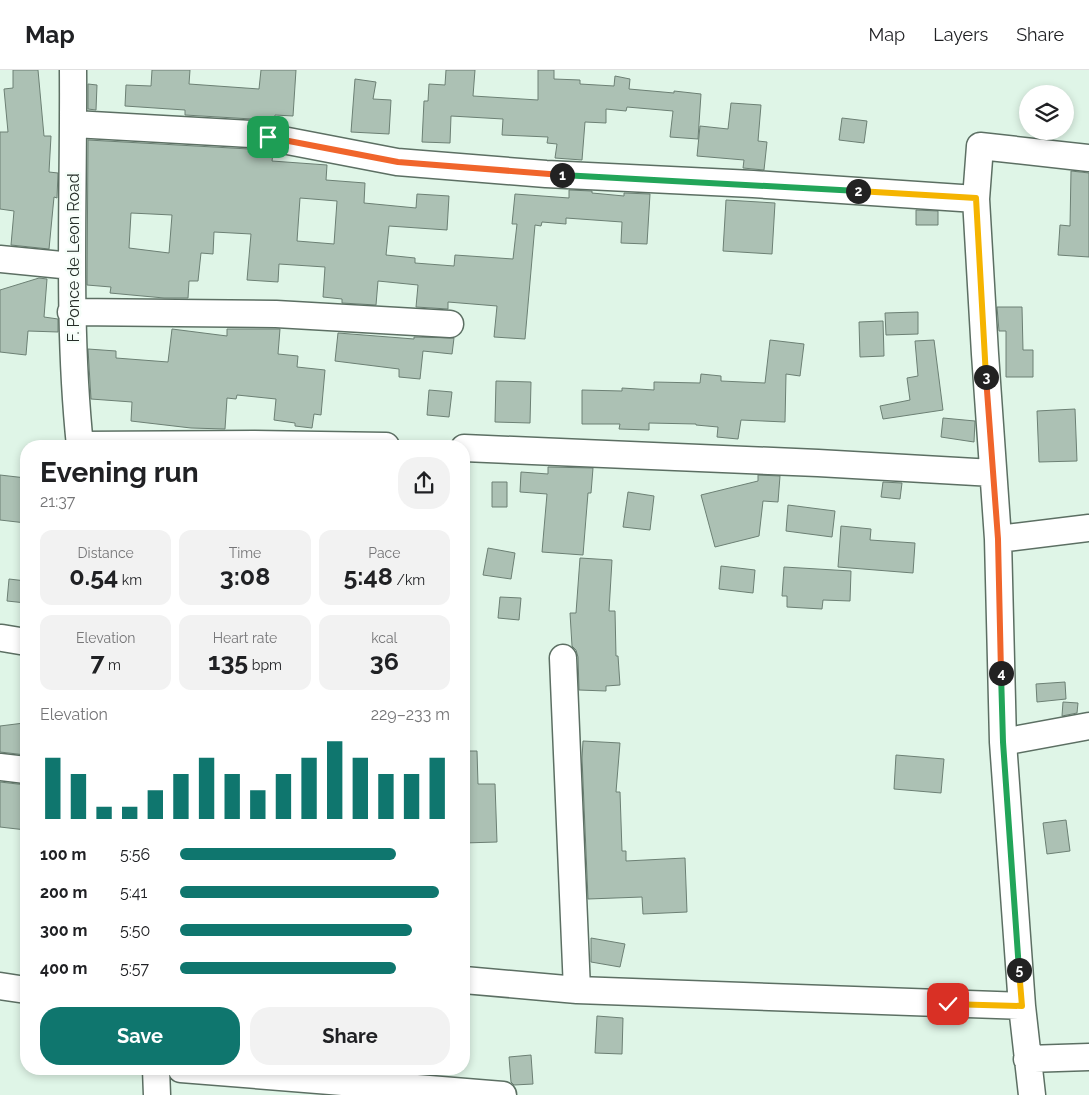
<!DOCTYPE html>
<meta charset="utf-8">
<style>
:root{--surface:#fff;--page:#f2f2f2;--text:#202124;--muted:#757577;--line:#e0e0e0;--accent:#0f766e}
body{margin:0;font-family:Raleway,sans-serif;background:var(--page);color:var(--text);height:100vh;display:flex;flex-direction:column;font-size:19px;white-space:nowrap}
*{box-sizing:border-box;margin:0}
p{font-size:16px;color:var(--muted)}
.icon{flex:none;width:28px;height:28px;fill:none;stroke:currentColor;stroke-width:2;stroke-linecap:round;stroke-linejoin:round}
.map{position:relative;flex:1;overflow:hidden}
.sheet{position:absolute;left:20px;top:370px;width:450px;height:635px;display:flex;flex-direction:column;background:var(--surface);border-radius:20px;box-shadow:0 2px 8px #0003}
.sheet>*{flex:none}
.controls{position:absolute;left:1019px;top:15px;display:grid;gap:10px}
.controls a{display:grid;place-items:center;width:55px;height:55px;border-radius:50%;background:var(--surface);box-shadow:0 2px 8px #0003;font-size:25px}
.pin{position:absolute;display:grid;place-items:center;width:42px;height:42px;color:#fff;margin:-21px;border-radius:10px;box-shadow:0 2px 8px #0006}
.km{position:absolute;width:25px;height:25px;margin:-12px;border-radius:50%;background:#222;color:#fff;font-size:14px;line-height:25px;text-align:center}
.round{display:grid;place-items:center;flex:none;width:52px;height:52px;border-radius:20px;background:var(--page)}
.overview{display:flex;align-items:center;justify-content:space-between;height:85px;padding:0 20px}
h1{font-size:28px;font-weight:700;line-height:38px}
.stats{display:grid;grid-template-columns:repeat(3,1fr);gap:8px;height:85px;padding:5px 20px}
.stats div{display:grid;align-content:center;border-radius:12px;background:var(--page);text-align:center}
.stats b{font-size:25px;font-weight:700}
.stats small{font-size:14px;font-weight:400}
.stats p{font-size:14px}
.chart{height:140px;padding:10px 20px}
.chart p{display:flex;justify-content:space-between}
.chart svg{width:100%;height:90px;margin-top:5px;stroke:var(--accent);stroke-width:6}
.primary-button{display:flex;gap:10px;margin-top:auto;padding:10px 20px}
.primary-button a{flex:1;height:58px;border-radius:20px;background:var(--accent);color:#fff;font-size:20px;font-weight:700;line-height:58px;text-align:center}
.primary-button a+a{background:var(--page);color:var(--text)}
ul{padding:0 20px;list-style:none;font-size:16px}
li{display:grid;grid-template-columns:80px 60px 1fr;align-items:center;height:38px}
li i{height:12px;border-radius:6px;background:var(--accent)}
header{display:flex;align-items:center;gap:30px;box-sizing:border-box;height:70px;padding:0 25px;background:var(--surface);border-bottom:1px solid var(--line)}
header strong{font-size:24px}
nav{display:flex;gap:28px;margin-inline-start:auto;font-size:18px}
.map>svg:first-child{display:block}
.building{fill:#acc1b4;stroke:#6c8074;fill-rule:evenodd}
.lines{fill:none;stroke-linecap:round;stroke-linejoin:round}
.minor-casing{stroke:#5c6f63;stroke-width:29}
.minor{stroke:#fff;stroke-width:26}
.split-1-casing{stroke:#fff;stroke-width:10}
.split-2-casing{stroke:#fff;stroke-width:10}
.split-3-casing{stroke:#fff;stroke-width:10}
.split-4-casing{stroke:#fff;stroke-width:10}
.split-5-casing{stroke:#fff;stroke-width:10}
.split-6-casing{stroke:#fff;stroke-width:10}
.split-1{stroke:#f0652b;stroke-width:6}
.split-2{stroke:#22a559;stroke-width:6}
.split-3{stroke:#f5b400;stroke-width:6}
.split-4{stroke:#f0652b;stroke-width:6}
.split-5{stroke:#22a559;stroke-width:6}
.split-6{stroke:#f5b400;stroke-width:6}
.labels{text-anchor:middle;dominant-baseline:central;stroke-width:5;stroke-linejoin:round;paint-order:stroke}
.street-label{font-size:16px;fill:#262e29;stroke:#f6fef9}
</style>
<header>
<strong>Map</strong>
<nav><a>Map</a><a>Layers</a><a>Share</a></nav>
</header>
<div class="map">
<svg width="1089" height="1025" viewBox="0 0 1089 1025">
<rect width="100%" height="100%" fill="#dff5e7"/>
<path class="building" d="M 13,0 L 38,0 L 44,66 L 51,66 L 49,102 L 58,103 L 57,128 L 54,127 L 49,179 L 11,175 L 14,141 L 0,139 L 0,62 L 8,62 L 4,19 L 13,18 Z
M 152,0 L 190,0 L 189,14 L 259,19 L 261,0 L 296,0 L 293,46 L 275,45 L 274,53 L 252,49 L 185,45 L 185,40 L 125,36 L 126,15 L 151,16 Z
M 446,0 L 475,0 L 473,26 L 538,30 L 538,0 L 554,0 L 554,9 L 580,10 L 580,14 L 614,16 L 615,6 L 630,9 L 629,19 L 674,23 L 674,21 L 701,24 L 698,69 L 670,67 L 673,41 L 627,37 L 626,41 L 606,39 L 606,53 L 585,52 L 582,90 L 555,88 L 557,74 L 547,73 L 548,67 L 502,65 L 503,49 L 451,46 L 450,73 L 422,72 L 424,31 L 428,31 L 429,14 L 445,15 Z
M 355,9 L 376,12 L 373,29 L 391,30 L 389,64 L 351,62 Z
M 88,14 L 97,15 L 96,40 L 88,39 Z
M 731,33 L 761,35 L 758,71 L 767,72 L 764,100 L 743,98 L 744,90 L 697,86 L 700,56 L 728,59 Z
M 842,48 L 867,51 L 864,73 L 839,70 Z
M 88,70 L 249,79 L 273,83 L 272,91 L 327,95 L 326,110 L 365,113 L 364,133 L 416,138 L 417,124 L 449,126 L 447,160 L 389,156 L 386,185 L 415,188 L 415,193 L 454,196 L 455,185 L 513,189 L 517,154 L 512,154 L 515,124 L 569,128 L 569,120 L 592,121 L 592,123 L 624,126 L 624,123 L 650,124 L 647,174 L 621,173 L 622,152 L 566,148 L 566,154 L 542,152 L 541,156 L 535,155 L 525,269 L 494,267 L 497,236 L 448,232 L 448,239 L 416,237 L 418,215 L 378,211 L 376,235 L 342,233 L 342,229 L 323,227 L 325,197 L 279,194 L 278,212 L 247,210 L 251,164 L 214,162 L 213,184 L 201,183 L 198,211 L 189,211 L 188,228 L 164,228 L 110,223 L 111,217 L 87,215 ZM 300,128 L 337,131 L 334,174 L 297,171 ZM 131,143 L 172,145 L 169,183 L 129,178 Z
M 1071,101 L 1089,103 L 1089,187 L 1058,185 L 1060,155 L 1070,156 Z
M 726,130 L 775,133 L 772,184 L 723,181 Z
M 916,140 L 938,141 L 938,155 L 916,155 Z
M 39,208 L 47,209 L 44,247 L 58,249 L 58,262 L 28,261 L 26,285 L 0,282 L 0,220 Z
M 997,237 L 1022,237 L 1023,280 L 1033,280 L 1033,307 L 1006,307 L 1006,261 L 999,261 Z
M 918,242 L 918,264 L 886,265 L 885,243 Z
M 883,251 L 884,286 L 860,287 L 859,252 Z
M 172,259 L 227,266 L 227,259 L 280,259 L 278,284 L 298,286 L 297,297 L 325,300 L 321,345 L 314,344 L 312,358 L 295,356 L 295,353 L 274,350 L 276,329 L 237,325 L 236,329 L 227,328 L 225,359 L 191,358 L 131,351 L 132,332 L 91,329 L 88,279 L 116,281 L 116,288 L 168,292 Z
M 338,263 L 414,269 L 414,267 L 454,268 L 452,284 L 423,281 L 420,309 L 399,307 L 399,299 L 335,291 Z
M 770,270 L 804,274 L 800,306 L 786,304 L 785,352 L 741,350 L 738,369 L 717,367 L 718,357 L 696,355 L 696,354 L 649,353 L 649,360 L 619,359 L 620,354 L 582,354 L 582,320 L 622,321 L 622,318 L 654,320 L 654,312 L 700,313 L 701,304 L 721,306 L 721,311 L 765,313 Z
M 934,270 L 943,340 L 883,349 L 880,336 L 910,330 L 907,308 L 918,306 L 915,271 Z
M 496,311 L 531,312 L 530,353 L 495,352 Z
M 429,320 L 452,322 L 449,347 L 427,345 Z
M 1075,339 L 1077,391 L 1039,392 L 1037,341 Z
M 943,348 L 975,351 L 974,372 L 941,367 Z
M 548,397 L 593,398 L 591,423 L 588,423 L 583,485 L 542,482 L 547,424 L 520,422 L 521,402 L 548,404 Z
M 0,405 L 26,408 L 26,453 L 0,450 Z
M 758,405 L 780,406 L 778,432 L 763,431 L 759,466 L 715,477 L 701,425 L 758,411 Z
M 492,412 L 507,412 L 507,437 L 492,437 Z
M 883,412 L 902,413 L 900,429 L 881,427 Z
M 628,422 L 654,426 L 650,460 L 623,457 Z
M 788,435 L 835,441 L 832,467 L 786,461 Z
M 841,456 L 871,459 L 870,470 L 915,473 L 913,503 L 838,497 Z
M 488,478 L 515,483 L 511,509 L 483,505 Z
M 580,488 L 612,490 L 609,541 L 615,541 L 616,586 L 618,586 L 620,615 L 606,616 L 606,621 L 579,620 L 578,587 L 576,580 L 572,576 L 570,543 L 576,543 Z
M 721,496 L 755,500 L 753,523 L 719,519 Z
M 784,497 L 851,501 L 850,531 L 823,530 L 822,539 L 787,537 L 787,526 L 782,526 Z
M 9,509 L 26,511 L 26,533 L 7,531 Z
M 500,527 L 521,528 L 519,550 L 498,548 Z
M 1065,612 L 1066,629 L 1037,632 L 1036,614 Z
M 1063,632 L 1078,633 L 1077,643 L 1062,646 Z
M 24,653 L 26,685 L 0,682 L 0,656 Z
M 583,671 L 620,673 L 616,722 L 620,722 L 622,781 L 626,781 L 626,791 L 685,788 L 687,842 L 643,844 L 642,827 L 588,829 L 582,688 Z
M 464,681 L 477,681 L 478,714 L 495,714 L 497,772 L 464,773 Z
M 896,685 L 944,689 L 941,723 L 894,719 Z
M 0,712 L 26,715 L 26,760 L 0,757 Z
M 1066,750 L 1070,781 L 1047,784 L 1043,753 Z
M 591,868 L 625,874 L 620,897 L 591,892 Z
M 597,946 L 623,948 L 622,984 L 595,983 Z
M 531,985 L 533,1014 L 514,1015 L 511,1012 L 509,987 Z"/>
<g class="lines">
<g class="minor-casing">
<path id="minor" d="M 73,0 C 74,126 67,251 80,376
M 74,54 L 251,64 L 397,92 L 546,104 L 753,114 L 976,129
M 0,189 L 72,196
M 71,242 L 276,244 L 450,254
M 80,375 L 255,374 L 386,376
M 464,378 L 818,393 L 993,403
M 998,469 L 1089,458
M 2,568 L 26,572
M 563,588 L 577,920
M 1003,672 L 1089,656
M 0,697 L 26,700
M 464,910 L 577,920 L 1022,936
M 0,916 L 26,920
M 1027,989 L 1089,987
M 156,999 L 157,1025
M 181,999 L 503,1025
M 1032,1025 L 1022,936 L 1003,672 L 998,469 L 985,284 L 976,129 L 980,76 L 1089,88"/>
</g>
<use href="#minor" class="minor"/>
</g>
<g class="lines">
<g class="split-1-casing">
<path id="split-1" d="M 268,67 L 398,92 L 562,105"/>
</g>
<g class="split-2-casing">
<path id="split-2" d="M 562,105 L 858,121"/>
</g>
<g class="split-3-casing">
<path id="split-3" d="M 858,121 L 976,128 L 986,307"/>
</g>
<g class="split-4-casing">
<path id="split-4" d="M 986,307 L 998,469 L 1001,603"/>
</g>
<g class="split-5-casing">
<path id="split-5" d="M 1001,603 L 1003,672 L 1019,900"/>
</g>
<g class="split-6-casing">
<path id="split-6" d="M 948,934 L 1022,936 L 1019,900"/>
</g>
<use href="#split-1" class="split-1"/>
<use href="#split-2" class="split-2"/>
<use href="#split-3" class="split-3"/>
<use href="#split-4" class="split-4"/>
<use href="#split-5" class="split-5"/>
<use href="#split-6" class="split-6"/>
</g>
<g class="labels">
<g class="street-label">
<text transform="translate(73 188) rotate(-90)">F. Ponce de Leon Road</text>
</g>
</g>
</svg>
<div class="controls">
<a><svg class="icon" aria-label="layers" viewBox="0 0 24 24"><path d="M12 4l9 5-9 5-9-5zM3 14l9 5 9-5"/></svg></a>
</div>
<div class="pin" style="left:268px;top:67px;background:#1e9e55"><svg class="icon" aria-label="arrive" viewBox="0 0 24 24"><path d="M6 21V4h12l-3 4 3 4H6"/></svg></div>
<div class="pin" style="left:948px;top:934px;background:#d93025"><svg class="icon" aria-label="check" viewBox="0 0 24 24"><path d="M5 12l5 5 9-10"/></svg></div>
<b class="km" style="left:562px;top:105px">1</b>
<b class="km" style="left:858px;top:121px">2</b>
<b class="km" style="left:986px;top:307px">3</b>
<b class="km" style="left:1001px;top:603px">4</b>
<b class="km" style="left:1019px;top:900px">5</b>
<section class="sheet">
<div class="overview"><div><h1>Evening run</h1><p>21:37</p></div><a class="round"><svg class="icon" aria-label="share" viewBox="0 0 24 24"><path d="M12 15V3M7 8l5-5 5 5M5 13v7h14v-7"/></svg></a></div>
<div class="stats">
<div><p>Distance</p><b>0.54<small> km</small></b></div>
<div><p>Time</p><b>3:08</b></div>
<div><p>Pace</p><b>5:48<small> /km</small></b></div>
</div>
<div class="stats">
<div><p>Elevation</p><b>7<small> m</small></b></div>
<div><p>Heart rate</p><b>135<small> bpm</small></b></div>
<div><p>kcal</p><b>36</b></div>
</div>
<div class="chart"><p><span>Elevation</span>229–233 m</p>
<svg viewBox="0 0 160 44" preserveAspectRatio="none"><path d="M5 44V14M15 44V22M25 44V38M35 44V38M45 44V30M55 44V22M65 44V14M75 44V22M85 44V30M95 44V22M105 44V14M115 44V6M125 44V14M135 44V22M145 44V22M155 44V14"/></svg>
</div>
<ul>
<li><b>100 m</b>5:56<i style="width:80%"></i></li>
<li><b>200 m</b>5:41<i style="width:96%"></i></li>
<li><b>300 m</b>5:50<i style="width:86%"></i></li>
<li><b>400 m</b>5:57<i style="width:80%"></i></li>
</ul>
<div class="primary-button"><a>Save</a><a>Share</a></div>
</section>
</div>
